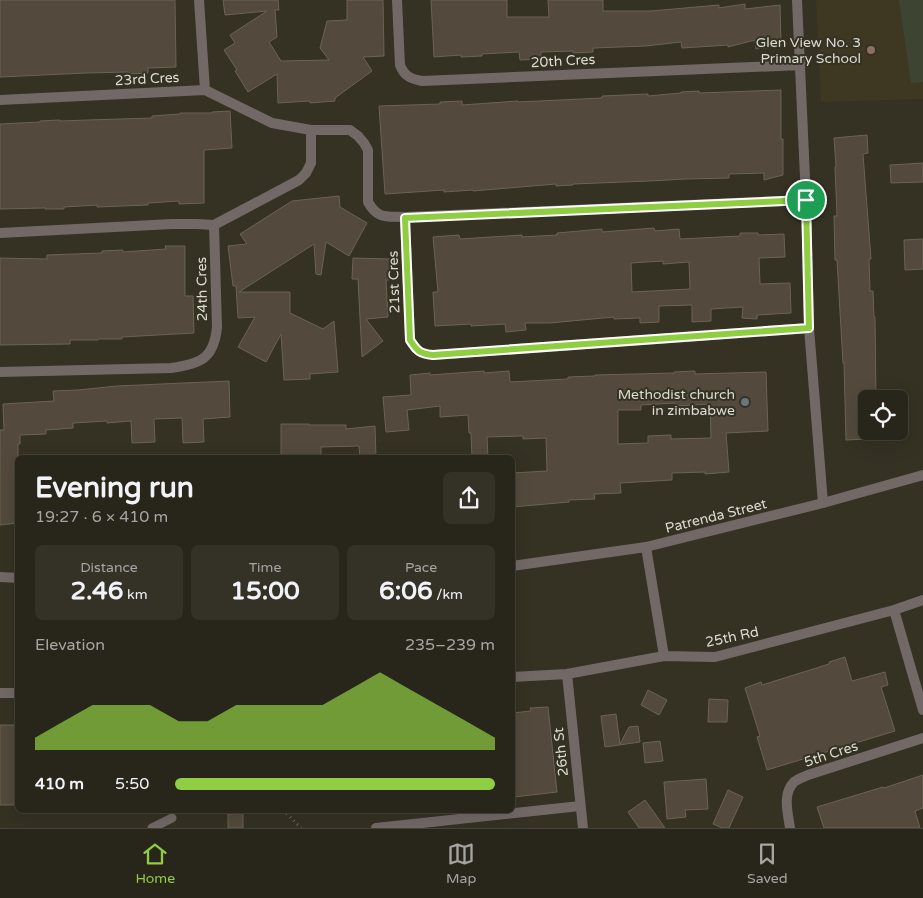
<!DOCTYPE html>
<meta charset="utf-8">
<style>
:root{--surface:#28251a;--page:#343127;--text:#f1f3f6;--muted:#a5a5a2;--line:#444239;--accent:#8fcd42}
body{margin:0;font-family:"Varela Round",sans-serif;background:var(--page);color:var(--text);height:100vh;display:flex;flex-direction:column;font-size:19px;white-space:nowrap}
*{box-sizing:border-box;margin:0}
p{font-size:16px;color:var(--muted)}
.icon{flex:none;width:28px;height:28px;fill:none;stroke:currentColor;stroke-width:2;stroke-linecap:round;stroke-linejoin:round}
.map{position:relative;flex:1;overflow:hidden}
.details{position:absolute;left:15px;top:455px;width:500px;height:358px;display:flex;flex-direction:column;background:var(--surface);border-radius:8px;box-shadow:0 5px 20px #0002,0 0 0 1px var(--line)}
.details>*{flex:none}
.tools{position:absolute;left:858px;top:390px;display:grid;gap:10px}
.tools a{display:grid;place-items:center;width:50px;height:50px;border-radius:8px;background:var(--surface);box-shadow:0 5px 20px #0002,0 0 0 1px var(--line);font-size:25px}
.pin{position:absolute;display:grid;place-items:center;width:42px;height:42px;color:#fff;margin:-21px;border:2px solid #fff;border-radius:50%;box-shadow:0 1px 5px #0007}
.round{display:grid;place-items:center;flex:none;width:52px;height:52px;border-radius:8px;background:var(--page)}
.head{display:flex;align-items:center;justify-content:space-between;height:85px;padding:0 20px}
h1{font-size:28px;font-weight:800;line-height:38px}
.metrics{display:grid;grid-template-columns:repeat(3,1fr);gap:8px;height:85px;padding:5px 20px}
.metrics div{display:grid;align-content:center;border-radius:8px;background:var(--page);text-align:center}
.metrics b{font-size:25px;font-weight:800}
.metrics small{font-size:14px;font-weight:400}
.metrics p{font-size:14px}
.chart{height:140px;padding:10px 20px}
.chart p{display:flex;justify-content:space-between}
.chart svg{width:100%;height:90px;margin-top:5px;fill:var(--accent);opacity:.7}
ul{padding:0 20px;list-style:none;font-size:16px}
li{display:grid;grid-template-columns:80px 60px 1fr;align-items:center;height:38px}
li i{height:12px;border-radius:6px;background:var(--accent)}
.tab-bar{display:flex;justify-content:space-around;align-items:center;height:70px;border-top:1px solid var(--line);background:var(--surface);font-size:14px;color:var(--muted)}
.tab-bar a{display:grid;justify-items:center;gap:2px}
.tab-bar .on{color:var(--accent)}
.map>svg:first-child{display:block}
.built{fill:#3e3823}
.green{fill:#3d4532}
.building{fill:#534a3d;stroke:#6c6355;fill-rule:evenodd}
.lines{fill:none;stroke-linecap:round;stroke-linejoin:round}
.path{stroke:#6d6a5e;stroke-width:3;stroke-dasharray:1 4;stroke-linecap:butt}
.service{stroke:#726967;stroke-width:9}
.minor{stroke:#726967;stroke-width:10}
.tertiary{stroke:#726967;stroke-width:10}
.route-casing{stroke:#fff;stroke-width:10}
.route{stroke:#8fcd42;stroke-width:6}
.education-dot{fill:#8d6e63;stroke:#353123;stroke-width:2}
.worship-dot{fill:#6b7280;stroke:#353123;stroke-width:2}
.labels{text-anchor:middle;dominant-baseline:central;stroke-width:4;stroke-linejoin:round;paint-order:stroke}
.poi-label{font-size:14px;fill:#dddbd2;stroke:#353123;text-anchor:end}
.street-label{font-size:14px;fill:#dddbd2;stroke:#353123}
</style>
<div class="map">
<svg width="923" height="828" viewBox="0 0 923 828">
<rect width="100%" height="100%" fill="#353123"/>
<path class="built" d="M 816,0 L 923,0 L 923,99 L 821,102 Z"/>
<path class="green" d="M 899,0 L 923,0 L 923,82 L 911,83 Z"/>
<path class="building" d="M 0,0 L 175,0 L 176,67 L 148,68 L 148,73 L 129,74 L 128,72 L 86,73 L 0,77 Z
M 223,0 L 278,0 L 279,10 L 275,10 L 277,37 L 269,42 L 281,61 L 329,60 L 320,48 L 327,21 L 347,20 L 347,0 L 383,0 L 384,56 L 363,57 L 372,71 L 335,98 L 335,101 L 310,103 L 310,101 L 278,103 L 277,74 L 248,92 L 235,71 L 237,70 L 224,50 L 235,43 L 230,35 L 267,11 L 225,15 Z
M 431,0 L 507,0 L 507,17 L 549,17 L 548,0 L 603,0 L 603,11 L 651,11 L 719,5 L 719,8 L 745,4 L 745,9 L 780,5 L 781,46 L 756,49 L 755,40 L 728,47 L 728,45 L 682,48 L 681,42 L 646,46 L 593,48 L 593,52 L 573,53 L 573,51 L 541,52 L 541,59 L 520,60 L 519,52 L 482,54 L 482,56 L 461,57 L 461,55 L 434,57 Z
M 781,90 L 781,139 L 783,139 L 783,175 L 764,180 L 764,173 L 729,174 L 729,178 L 685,179 L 650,181 L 573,184 L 573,185 L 556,186 L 556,184 L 473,191 L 473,190 L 444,192 L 444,190 L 385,194 L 379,106 L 440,104 L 440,102 L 462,101 L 462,105 L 518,101 L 518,102 L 602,98 L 602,96 L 648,94 L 648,96 L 681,93 L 681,92 L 699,91 L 699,93 L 726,92 Z
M 230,111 L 232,148 L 204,150 L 204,203 L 179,204 L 179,201 L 148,203 L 148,205 L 97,207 L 97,205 L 64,207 L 64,209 L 45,209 L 45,208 L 0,209 L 0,124 L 40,122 L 40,121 L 60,120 L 60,121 L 88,120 L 152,118 L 152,116 L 180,114 L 180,113 L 212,113 L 212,112 Z
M 867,135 L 868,153 L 863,154 L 871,259 L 869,259 L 870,291 L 873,291 L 874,317 L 875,317 L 876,399 L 866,399 L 866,439 L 846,440 L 844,363 L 843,363 L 837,260 L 835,260 L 834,216 L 837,216 L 835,167 L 836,166 L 834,138 Z
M 923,163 L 923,182 L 891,183 L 890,165 Z
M 339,196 L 340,207 L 367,223 L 349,256 L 326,242 L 321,275 L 316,274 L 314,244 L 239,292 L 290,292 L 290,313 L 323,329 L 334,321 L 338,372 L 310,374 L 310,379 L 284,380 L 281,334 L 266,362 L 238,347 L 255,317 L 238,318 L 236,286 L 233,286 L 228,246 L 247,244 L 240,234 L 292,201 Z
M 654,228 L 655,231 L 679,229 L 680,239 L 740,236 L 740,233 L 758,233 L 758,235 L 784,234 L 785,257 L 759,258 L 760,284 L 790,283 L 791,313 L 757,315 L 757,319 L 742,318 L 743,307 L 711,309 L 711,321 L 692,322 L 692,305 L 659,306 L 659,322 L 640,323 L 640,318 L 614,319 L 614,317 L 550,323 L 525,323 L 526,330 L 506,332 L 505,324 L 471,326 L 471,324 L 435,326 L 433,292 L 438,292 L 433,237 L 459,235 L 460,239 L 522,235 L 522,237 L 557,235 L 557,233 L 602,229 L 602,232 ZM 663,261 L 663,264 L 689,262 L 690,289 L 632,292 L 631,263 Z
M 923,239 L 923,269 L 905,270 L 904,240 Z
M 165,246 L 185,246 L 185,296 L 193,296 L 194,333 L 122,337 L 122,339 L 98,339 L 98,340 L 70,340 L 70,344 L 0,345 L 0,258 L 47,259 L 47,255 L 102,253 L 102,251 L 123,250 L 123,252 L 166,249 Z
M 353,258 L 390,259 L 389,280 L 386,280 L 388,317 L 366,319 L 383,341 L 362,357 L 358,279 L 352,279 Z
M 484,371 L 484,373 L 509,371 L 510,382 L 568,379 L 568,377 L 595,376 L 595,375 L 674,373 L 674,372 L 695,371 L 695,374 L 766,372 L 768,431 L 726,433 L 729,472 L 705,474 L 705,472 L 672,473 L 672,480 L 620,483 L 621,493 L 594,494 L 595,499 L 569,500 L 569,502 L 512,507 L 512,473 L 547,471 L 546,438 L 523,439 L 523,436 L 487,437 L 488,458 L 472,458 L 471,433 L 469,433 L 468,415 L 440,417 L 440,406 L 407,410 L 409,430 L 386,432 L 383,397 L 411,395 L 410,375 L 430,373 L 430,375 ZM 675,403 L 676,406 L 710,404 L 711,438 L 671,439 L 671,435 L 648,436 L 648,443 L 618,444 L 618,410 L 641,410 L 641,405 Z
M 229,381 L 230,417 L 203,419 L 204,442 L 183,443 L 182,418 L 154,419 L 155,442 L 132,443 L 131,421 L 107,423 L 107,421 L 73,423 L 73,428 L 46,430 L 46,434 L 20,435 L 20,444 L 18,444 L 18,523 L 0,525 L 0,430 L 4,430 L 3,404 L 54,401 L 53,391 L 78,390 L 117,386 Z
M 281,424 L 309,424 L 309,425 L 346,425 L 346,429 L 375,426 L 376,458 L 360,458 L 359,446 L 321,447 L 321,458 L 281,458 Z
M 845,657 L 852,681 L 885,672 L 888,685 L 881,687 L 895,731 L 767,770 L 757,737 L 760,736 L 745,688 L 761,682 L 762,685 L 829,664 L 829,662 Z
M 648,690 L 667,700 L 659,715 L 641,705 Z
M 709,699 L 728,700 L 727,722 L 708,722 Z
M 548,707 L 557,792 L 514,797 L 512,776 L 512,713 L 531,711 L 530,708 Z
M 616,714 L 620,744 L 629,727 L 638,726 L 640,742 L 605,747 L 601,716 Z
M 0,725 L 18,725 L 18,805 L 0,805 Z
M 660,741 L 663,761 L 645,763 L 643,743 Z
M 923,775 L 923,808 L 915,811 L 920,828 L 824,828 L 817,807 L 883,787 L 884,788 Z
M 706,779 L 708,809 L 685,810 L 686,817 L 667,819 L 664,782 Z
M 728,790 L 743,797 L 729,828 L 722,828 L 713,824 Z
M 645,800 L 653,811 L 665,828 L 639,828 L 628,812 Z
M 243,813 L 243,828 L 228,828 L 228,814 Z"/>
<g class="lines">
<path class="path" d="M 283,810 L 301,828"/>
<path class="service" d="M 152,828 L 172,818"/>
<path class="minor" d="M 397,0 L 400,65 C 404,76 411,79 422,81 L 801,65
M 797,0 L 806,200 L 809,328 L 823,503
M 205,90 L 272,123 L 311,130 L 350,130 L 358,136 L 364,143 L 368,150 L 368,202 C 378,220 387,216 405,217
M 0,100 L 205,90 L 199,0
M 806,200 L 405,217 L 410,340 C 417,351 420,354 433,355 L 809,328
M 214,225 L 299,180 L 306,173 L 311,163 L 311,130
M 0,233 L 172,224 L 197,224 L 214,225 L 217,327 C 214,359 200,364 171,368 L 0,372
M 646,547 L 664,656
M 894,610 L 923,710
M 567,674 L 583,828
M 512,677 L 567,674 L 664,656 L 715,657 L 894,610 L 923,600
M 0,693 L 18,693
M 376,828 L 580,806
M 790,828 C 788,813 782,794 794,782 C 798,779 804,777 808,775 L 923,738"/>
<path class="tertiary" d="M 512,566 L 646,547 L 823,503 L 923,475
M 0,577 L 18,578"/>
</g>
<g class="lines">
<g class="route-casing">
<path id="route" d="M 806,200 L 809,328 L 433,355 C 420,354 417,351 410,340 L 405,218 Z"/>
</g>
<use href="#route" class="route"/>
</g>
<circle class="education-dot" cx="871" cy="50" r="5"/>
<circle class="worship-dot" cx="745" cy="402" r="5"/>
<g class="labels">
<g class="poi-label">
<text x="861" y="42">Glen View No. 3<tspan x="861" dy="16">Primary School</tspan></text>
<text x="735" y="394">Methodist church<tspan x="735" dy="16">in zimbabwe</tspan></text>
</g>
<g class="street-label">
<text transform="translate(563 61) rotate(-3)">20th Cres</text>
<text transform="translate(147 79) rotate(-3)">23rd Cres</text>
<text transform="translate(394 282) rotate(-92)">21st Cres</text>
<text transform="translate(202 289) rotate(-91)">24th Cres</text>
<text transform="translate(716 516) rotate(-14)">Patrenda Street</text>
<text transform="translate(732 637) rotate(-12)">25th Rd</text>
<text transform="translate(561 752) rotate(-96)">26th St</text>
<text transform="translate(831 754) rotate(-18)">5th Cres</text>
</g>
</g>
</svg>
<div class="tools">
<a><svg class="icon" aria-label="locate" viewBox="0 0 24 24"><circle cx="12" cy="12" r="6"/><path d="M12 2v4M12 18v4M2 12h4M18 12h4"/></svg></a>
</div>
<div class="pin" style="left:806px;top:200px;background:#1e9e55"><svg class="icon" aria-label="arrive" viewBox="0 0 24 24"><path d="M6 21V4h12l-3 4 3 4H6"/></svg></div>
<section class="details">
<div class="head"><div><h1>Evening run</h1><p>19:27 · 6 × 410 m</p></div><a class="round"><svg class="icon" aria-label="share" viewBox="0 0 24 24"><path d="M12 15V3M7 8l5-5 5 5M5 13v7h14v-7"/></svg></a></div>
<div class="metrics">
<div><p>Distance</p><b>2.46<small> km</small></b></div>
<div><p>Time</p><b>15:00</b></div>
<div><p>Pace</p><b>6:06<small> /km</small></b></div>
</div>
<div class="chart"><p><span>Elevation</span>235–239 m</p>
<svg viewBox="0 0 160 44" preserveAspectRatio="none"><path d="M0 44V38L10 30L20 22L30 22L40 22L50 30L60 30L70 22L80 22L90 22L100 22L110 14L120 6L130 14L140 22L150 30L160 38V44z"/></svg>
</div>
<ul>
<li><b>410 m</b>5:50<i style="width:100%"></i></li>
</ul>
</section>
</div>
<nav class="tab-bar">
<a class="on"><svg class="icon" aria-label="home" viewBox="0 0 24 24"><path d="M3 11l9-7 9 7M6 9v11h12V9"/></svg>Home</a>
<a><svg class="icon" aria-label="map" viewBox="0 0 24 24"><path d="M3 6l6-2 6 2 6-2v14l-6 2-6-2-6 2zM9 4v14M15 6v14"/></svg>Map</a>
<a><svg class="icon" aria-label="saved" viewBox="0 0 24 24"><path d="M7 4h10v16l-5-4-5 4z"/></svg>Saved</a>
</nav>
